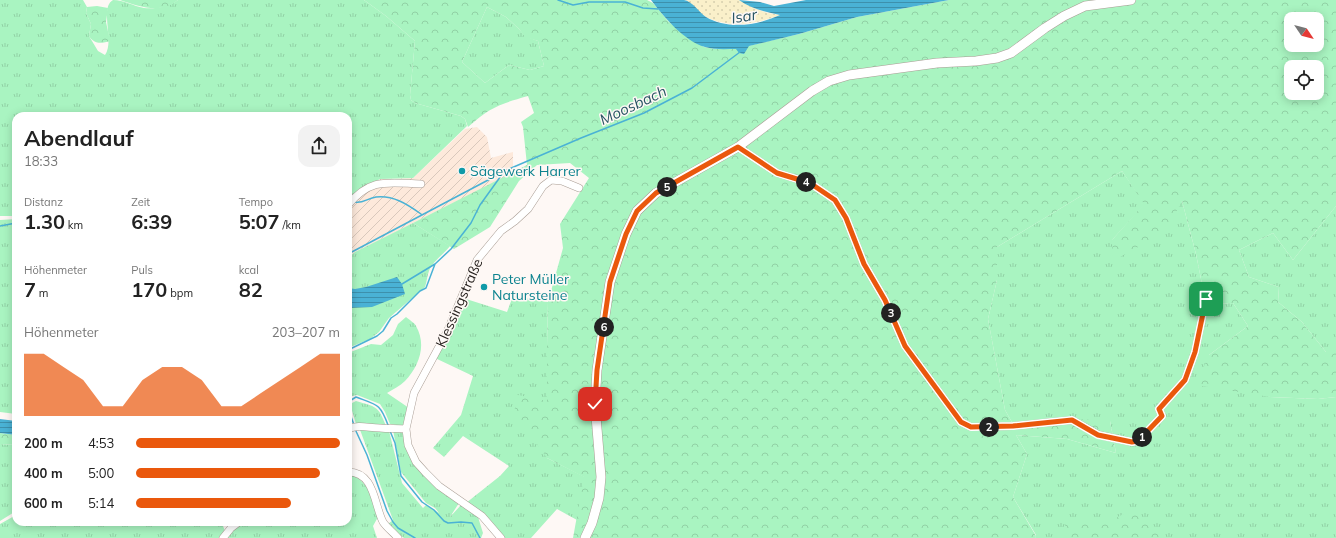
<!DOCTYPE html>
<html lang="de">
<meta charset="utf-8">
<style>
:root{--surface:#fff;--page:#f2f2f2;--text:#222;--muted:#767676;--accent:#ea580c}
body{margin:0;font-family:Mulish,sans-serif;background:var(--page);color:var(--text);height:100vh;display:flex;flex-direction:column;font-size:15px;white-space:nowrap}
*{box-sizing:border-box;margin:0}
p{font-size:13px;color:var(--muted)}
.icon{flex:none;width:22px;height:22px;fill:none;stroke:currentColor;stroke-width:2;stroke-linecap:round;stroke-linejoin:round}
.map{position:relative;flex:1;overflow:hidden}
.side{position:absolute;left:12px;top:112px;width:340px;height:414px;display:flex;flex-direction:column;background:var(--surface);border-radius:12px;box-shadow:0 2px 10px #0003}
.side>*{flex:none}
.needle{width:26px;rotate:125deg}
.tools{position:absolute;left:1284px;top:12px;display:grid;gap:8px}
.tools a{display:grid;place-items:center;width:40px;height:40px;border-radius:8px;background:var(--surface);box-shadow:0 2px 10px #0003;font-size:20px}
.pin{position:absolute;display:grid;place-items:center;width:34px;height:34px;color:#fff;margin:-17px;border-radius:8px;box-shadow:0 2px 6px #0006}
.km{position:absolute;width:20px;height:20px;margin:-10px;border-radius:50%;background:#222;color:#fff;font-size:11px;line-height:20px;text-align:center}
.round{display:grid;place-items:center;flex:none;width:42px;height:42px;border-radius:12px;background:var(--page)}
.summary{display:flex;align-items:center;justify-content:space-between;height:68px;padding:0 12px}
h1{font-size:22px;font-weight:700;line-height:30px}
.metrics{display:grid;grid-template-columns:repeat(3,1fr);gap:6px;height:68px;padding:4px 12px}
.metrics div{display:grid;align-content:center}
.metrics b{font-size:20px;font-weight:700}
.metrics small{font-size:11px;font-weight:400}
.metrics p{font-size:11px}
.chart{height:112px;padding:8px 12px}
.chart p{display:flex;justify-content:space-between}
.chart svg{width:100%;height:72px;margin-top:4px;fill:var(--accent);opacity:.7}
ul{padding:0 12px;list-style:none;font-size:13px}
li{display:grid;grid-template-columns:64px 48px 1fr;align-items:center;height:30px}
li i{height:10px;border-radius:5px;background:var(--accent)}
.map>svg:first-child{display:block}
.industrial{fill:url(#industrial-furrows)}
.grass{fill:url(#grass-tufts)}
.forest{fill:url(#forest-crowns);fill-rule:evenodd}
.sand{fill:url(#sand-dots)}
.water{fill:url(#water-rules)}
.lines{fill:none;stroke-linecap:round;stroke-linejoin:round}
.stream{stroke:#4ab2d5;stroke-width:1.5}
.minor-casing{stroke:#a99d94;stroke-width:8}
.major-casing{stroke:#a99d94;stroke-width:10}
.minor{stroke:#fff;stroke-width:7}
.major{stroke:#fff;stroke-width:9}
.route-casing{stroke:#fff;stroke-width:8}
.route{stroke:#ea580c;stroke-width:5}
.culture-dot{fill:#0f9aa8;stroke:#fef8f5;stroke-width:1.5}
.labels{text-anchor:middle;dominant-baseline:central;stroke-width:3;stroke-linejoin:round;paint-order:stroke}
.culture-label{font-size:14px;fill:#0d838f;stroke:#fef8f5;text-anchor:start}
.street-label{font-size:14px;fill:#26211e;stroke:#fef8f5}
.water-label{font-size:15px;font-style:italic;fill:#295564;stroke:#fef8f5}
</style>
<div class="map">
<svg width="1336" height="538" viewBox="0 0 1336 538">
<defs>
<pattern id="industrial-furrows" width="10" height="10" patternUnits="userSpaceOnUse"><rect width="10" height="10" fill="#fde9db"/><path d="M-1 1l2-2M0 10L10 0M9 11l2-2" fill="none" stroke="#d9c8bc"/></pattern>
<pattern id="grass-tufts" width="24" height="20" patternUnits="userSpaceOnUse"><rect width="24" height="20" fill="#a9f4c1"/><path d="M3 7l-1-3M5 7V3M7 7l1-3M15 17l-1-3M17 17v-4M19 17l1-3" fill="none" stroke="#91d1a5"/></pattern>
<pattern id="forest-crowns" width="20" height="18" patternUnits="userSpaceOnUse"><rect width="20" height="18" fill="#a9f4c1"/><path d="M2 6a3 3 0 1 1 6 0M12 15a3 3 0 1 1 6 0" fill="none" stroke="#91d1a5"/></pattern>
<pattern id="sand-dots" width="8" height="8" patternUnits="userSpaceOnUse"><rect width="8" height="8" fill="#faf0ca"/><path d="M2 2h.1M6 6h.1" fill="none" stroke="#d6cead" stroke-width="1.8" stroke-linecap="round"/></pattern>
<pattern id="water-rules" width="6" height="5" patternUnits="userSpaceOnUse"><rect width="6" height="5" fill="#4ab2d5"/><path d="M0 2.5h6" fill="none" stroke="#3d90ac"/></pattern>
</defs>
<rect width="100%" height="100%" fill="#fef8f5"/>
<path class="industrial" d="M 477,127 L 487,137 L 491,158 L 513,152 L 513,173 L 355,252 L 348,258 L 348,195 L 380,179 L 413,178 L 465,129 Z"/>
<path class="grass" d="M 0,0 L 83,0 L 87,7 L 86,13 L 91,24 L 89,36 L 98,51 L 105,55 C 115,41 99,8 113,0 C 124,0 133,6 144,8 C 155,9 169,7 178,0 L 364,0 L 386,16 L 415,41 L 410,95 L 411,100 L 415,103 L 461,116 L 465,119 L 467,126 L 413,178 L 380,179 L 363,188 L 355,194 L 354,193 L 348,203 L 348,116 L 16,116 L 16,216 L 0,216 Z
M 487,7 L 506,17 L 519,29 L 525,36 L 538,41 L 544,66 L 530,70 L 509,65 L 485,83 L 462,62 Z
M 1122,171 L 1145,204 L 1112,240 L 1182,201 L 1196,254 L 1206,304 L 1233,303 L 1248,326 L 1209,355 L 1270,397 L 1318,399 L 1336,397 L 1336,538 L 1035,538 L 1036,535 L 1013,497 L 1027,454 L 1016,435 L 1067,439 L 1116,453 L 1110,421 L 1013,424 L 1005,410 L 988,319 L 997,280 L 997,247 Z
M 1336,206 L 1336,352 L 1326,352 L 1302,322 L 1278,302 L 1279,287 L 1249,277 L 1239,250 L 1273,233 L 1293,260 Z
M 16,219 L 16,414 L 0,412 L 0,220 Z
M 413,223 L 450,246 C 444,254 432,262 429,271 C 427,276 427,281 425,287 L 389,318 L 379,332 L 370,339 L 348,348 L 348,258 L 355,252 Z
M 513,296 L 548,302 L 547,345 L 547,458 L 585,477 L 577,520 L 557,509 L 531,538 L 503,538 L 466,503 L 500,476 L 509,466 L 463,436 L 444,457 L 433,448 L 461,415 L 473,376 L 435,358 L 463,298 L 507,312 Z
M 406,317 C 409,320 414,322 416,326 C 427,345 419,366 405,381 C 400,386 393,389 387,393 L 409,408 L 403,426 L 390,424 L 385,412 L 380,404 L 357,395 L 348,397 L 348,353 L 371,344 L 381,345 L 393,335 L 398,324 Z
M 356,401 C 376,407 378,405 386,426 L 356,424 L 350,404 Z
M 359,427 L 389,431 L 402,483 L 423,508 L 426,505 L 439,513 L 435,508 L 426,503 L 401,472 L 393,430 L 401,432 L 405,435 L 408,451 L 459,503 L 450,517 L 461,505 L 478,517 L 483,533 L 481,538 L 404,538 L 393,530 L 388,524 L 393,520 Z
M 0,444 L 16,445 L 16,511 L 0,521 Z
M 348,474 L 355,474 L 368,488 L 378,517 L 373,526 L 377,538 L 225,538 L 240,524 L 245,522 L 348,522 Z
M 16,515 L 16,522 L 207,522 L 223,526 L 225,531 L 221,538 L 0,538 L 0,524 Z"/>
<path class="forest" d="M 120,0 L 178,0 C 161,15 138,6 120,0 Z
M 364,0 L 647,0 L 653,3 L 668,21 L 684,35 L 704,47 L 716,49 L 736,49 L 799,34 L 857,17 L 949,0 L 1336,0 L 1336,206 L 1293,260 L 1273,233 L 1239,250 L 1249,277 L 1279,287 L 1278,302 L 1302,322 L 1326,352 L 1336,352 L 1336,397 L 1318,399 L 1270,397 L 1196,385 L 1209,355 L 1248,326 L 1233,303 L 1206,304 L 1196,254 L 1182,201 L 1165,232 L 1113,261 L 1112,240 L 1144,204 L 1122,171 L 997,247 L 997,280 L 988,319 L 1005,410 L 1013,424 L 1064,418 L 1110,421 L 1116,453 L 1067,439 L 1016,435 L 1027,454 L 1013,497 L 1036,536 L 1035,538 L 573,538 L 584,477 L 547,458 L 514,412 L 518,395 L 547,401 L 547,345 L 548,302 L 563,248 L 560,224 L 589,178 L 570,163 L 537,165 L 519,181 L 490,227 L 454,249 L 413,223 L 527,165 L 523,127 L 521,122 L 534,113 L 528,96 C 500,104 490,107 468,127 L 465,119 L 461,116 L 415,103 L 411,100 L 410,95 L 415,41 L 386,16 ZM 487,7 L 506,17 L 519,29 L 525,37 L 538,41 L 544,66 L 530,70 L 509,65 L 485,83 L 462,62 ZM 1291,19 L 1317,19 L 1317,45 L 1291,45 ZM 1291,67 L 1317,67 L 1317,93 L 1291,93 Z
M 97,6 L 108,8 L 106,22 L 110,41 C 101,44 94,44 89,36 L 91,24 L 86,13 L 87,7 Z
M 0,433 L 16,435 L 16,445 L 0,444 Z
M 1131,510 L 1153,525 L 1163,538 L 1065,538 L 1065,519 L 1101,526 Z"/>
<path class="sand" d="M 686,0 L 739,0 L 756,9 L 768,13 L 781,15 C 757,23 733,29 708,18 C 700,14 693,6 686,0 Z"/>
<path class="water" d="M 651,0 C 661,0 674,0 684,0 C 692,1 699,12 706,17 C 728,30 758,25 780,15 C 766,12 751,9 739,0 L 760,2 L 774,6 L 806,0 L 949,0 L 857,17 L 799,34 L 749,46 L 744,54 L 739,53 L 736,49 C 726,49 715,50 705,47 C 684,41 664,17 651,0 Z
M 397,277 L 402,284 L 405,294 L 372,307 L 348,308 L 348,288 L 355,289 L 366,287 Z
M 0,419 L 16,421 L 16,435 L 0,433 Z"/>
<g class="lines">
<path class="stream" d="M 558,0 L 573,5 L 589,2 L 625,2 L 643,8 L 658,9
M 355,202 C 362,204 368,198 376,197 C 393,195 407,204 421,214
M 0,226 L 16,223
M 348,254 L 509,169 L 581,138 L 644,113 L 692,88 L 740,52
M 402,284 L 435,264
M 348,350 L 377,336 L 383,331 L 391,318 L 397,314 L 420,291 L 426,288 L 435,264 L 451,249 L 471,223 L 480,205 L 503,173
M 348,402 L 356,397 C 377,405 380,403 388,425
M 348,408 L 354,425
M 355,429 L 367,455 L 387,511 L 393,522 L 398,528 L 415,538
M 390,431 L 395,443 L 401,476 L 422,502 L 434,510 L 444,521 L 448,523 L 461,522 L 472,523 L 480,538"/>
<g class="minor-casing">
<path id="minor" d="M 738,147 L 777,173 L 810,183 L 835,200 L 846,218 L 864,264 L 885,300 L 905,346 L 961,422 L 971,427 L 1013,426 L 1072,420 L 1099,435 L 1132,442 L 1138,441 L 1162,416 L 1159,409 L 1185,380 L 1195,352 L 1206,299
M 348,205 C 371,177 388,183 421,184
M 348,429 C 359,424 368,428 380,428 C 389,429 397,428 406,429
M 348,472 C 375,472 374,505 383,522 C 387,528 394,533 398,538
M 223,538 L 231,528 L 239,522
M 501,538 L 482,516 L 439,486 L 425,472 L 416,462 L 408,445 L 406,429 L 414,393 L 447,332 L 477,260 L 501,231 L 515,221 L 528,209 L 543,186 L 551,180 L 562,181 L 579,188"/>
</g>
<g class="major-casing">
<path id="major" d="M 585,538 L 592,523 L 599,498 L 601,477 L 595,404 L 597,370 L 610,282 L 626,234 L 637,211 L 656,193 L 738,147 L 812,91 L 829,81 L 849,75 L 937,63 L 976,61 L 997,58 L 1011,53 L 1045,28 L 1064,16 L 1085,6 L 1131,0"/>
</g>
<use href="#minor" class="minor"/>
<use href="#major" class="major"/>
</g>
<g class="lines">
<g class="route-casing">
<path id="route" d="M 595,404 L 597,370 L 610,282 L 626,234 L 637,211 L 656,193 L 738,147 L 777,173 L 810,183 L 835,200 L 846,218 L 864,264 L 885,300 L 905,346 L 961,422 L 971,427 L 1013,426 L 1072,420 L 1098,435 L 1132,442 L 1138,441 L 1162,416 L 1159,409 L 1185,380 L 1195,352 L 1206,299"/>
</g>
<use href="#route" class="route"/>
</g>
<g class="culture-dot">
<circle cx="462" cy="171" r="4"/>
<circle cx="484" cy="287" r="4"/>
</g>
<g class="labels">
<g class="culture-label">
<text x="470" y="171">Sägewerk Harrer</text>
<text x="492" y="279">Peter Müller<tspan x="492" dy="16">Natursteine</tspan></text>
</g>
<g class="street-label">
<text transform="translate(459 303) rotate(-66)">Klessingstraße</text>
</g>
<g class="water-label">
<text transform="translate(744 16) rotate(-9)">Isar</text>
<text transform="translate(633 105) rotate(-25)">Moosbach</text>
</g>
</g>
</svg>
<div class="tools">
<a><svg class="needle" viewBox="-14 -14 28 28"><path d="M0-13l5 13h-10z" fill="#e53935"/><path d="M0 13l5-13h-10z" fill="#767676"/></svg></a>
<a><svg class="icon" aria-label="locate" viewBox="0 0 24 24"><circle cx="12" cy="12" r="6"/><path d="M12 2v4M12 18v4M2 12h4M18 12h4"/></svg></a>
</div>
<div class="pin" style="left:1206px;top:299px;background:#1e9e55"><svg class="icon" aria-label="arrive" viewBox="0 0 24 24"><path d="M6 21V4h12l-3 4 3 4H6"/></svg></div>
<div class="pin" style="left:595px;top:404px;background:#d93025"><svg class="icon" aria-label="check" viewBox="0 0 24 24"><path d="M5 12l5 5 9-10"/></svg></div>
<b class="km" style="left:1142px;top:437px">1</b>
<b class="km" style="left:989px;top:427px">2</b>
<b class="km" style="left:891px;top:313px">3</b>
<b class="km" style="left:806px;top:182px">4</b>
<b class="km" style="left:667px;top:187px">5</b>
<b class="km" style="left:604px;top:327px">6</b>
<section class="side">
<div class="summary"><div><h1>Abendlauf</h1><p>18:33</p></div><a class="round"><svg class="icon" aria-label="share" viewBox="0 0 24 24"><path d="M12 15V3M7 8l5-5 5 5M5 13v7h14v-7"/></svg></a></div>
<div class="metrics">
<div><p>Distanz</p><b>1.30<small> km</small></b></div>
<div><p>Zeit</p><b>6:39</b></div>
<div><p>Tempo</p><b>5:07<small> /km</small></b></div>
</div>
<div class="metrics">
<div><p>Höhenmeter</p><b>7<small> m</small></b></div>
<div><p>Puls</p><b>170<small> bpm</small></b></div>
<div><p>kcal</p><b>82</b></div>
</div>
<div class="chart"><p><span>Höhenmeter</span>203–207 m</p>
<svg viewBox="0 0 160 44" preserveAspectRatio="none"><path d="M0 44V6L10 6L20 14L30 22L40 38L50 38L60 22L70 14L80 14L90 22L100 38L110 38L120 30L130 22L140 14L150 6L160 6V44z"/></svg>
</div>
<ul>
<li><b>200 m</b>4:53<i style="width:100%"></i></li>
<li><b>400 m</b>5:00<i style="width:90%"></i></li>
<li><b>600 m</b>5:14<i style="width:76%"></i></li>
</ul>
</section>
</div>
